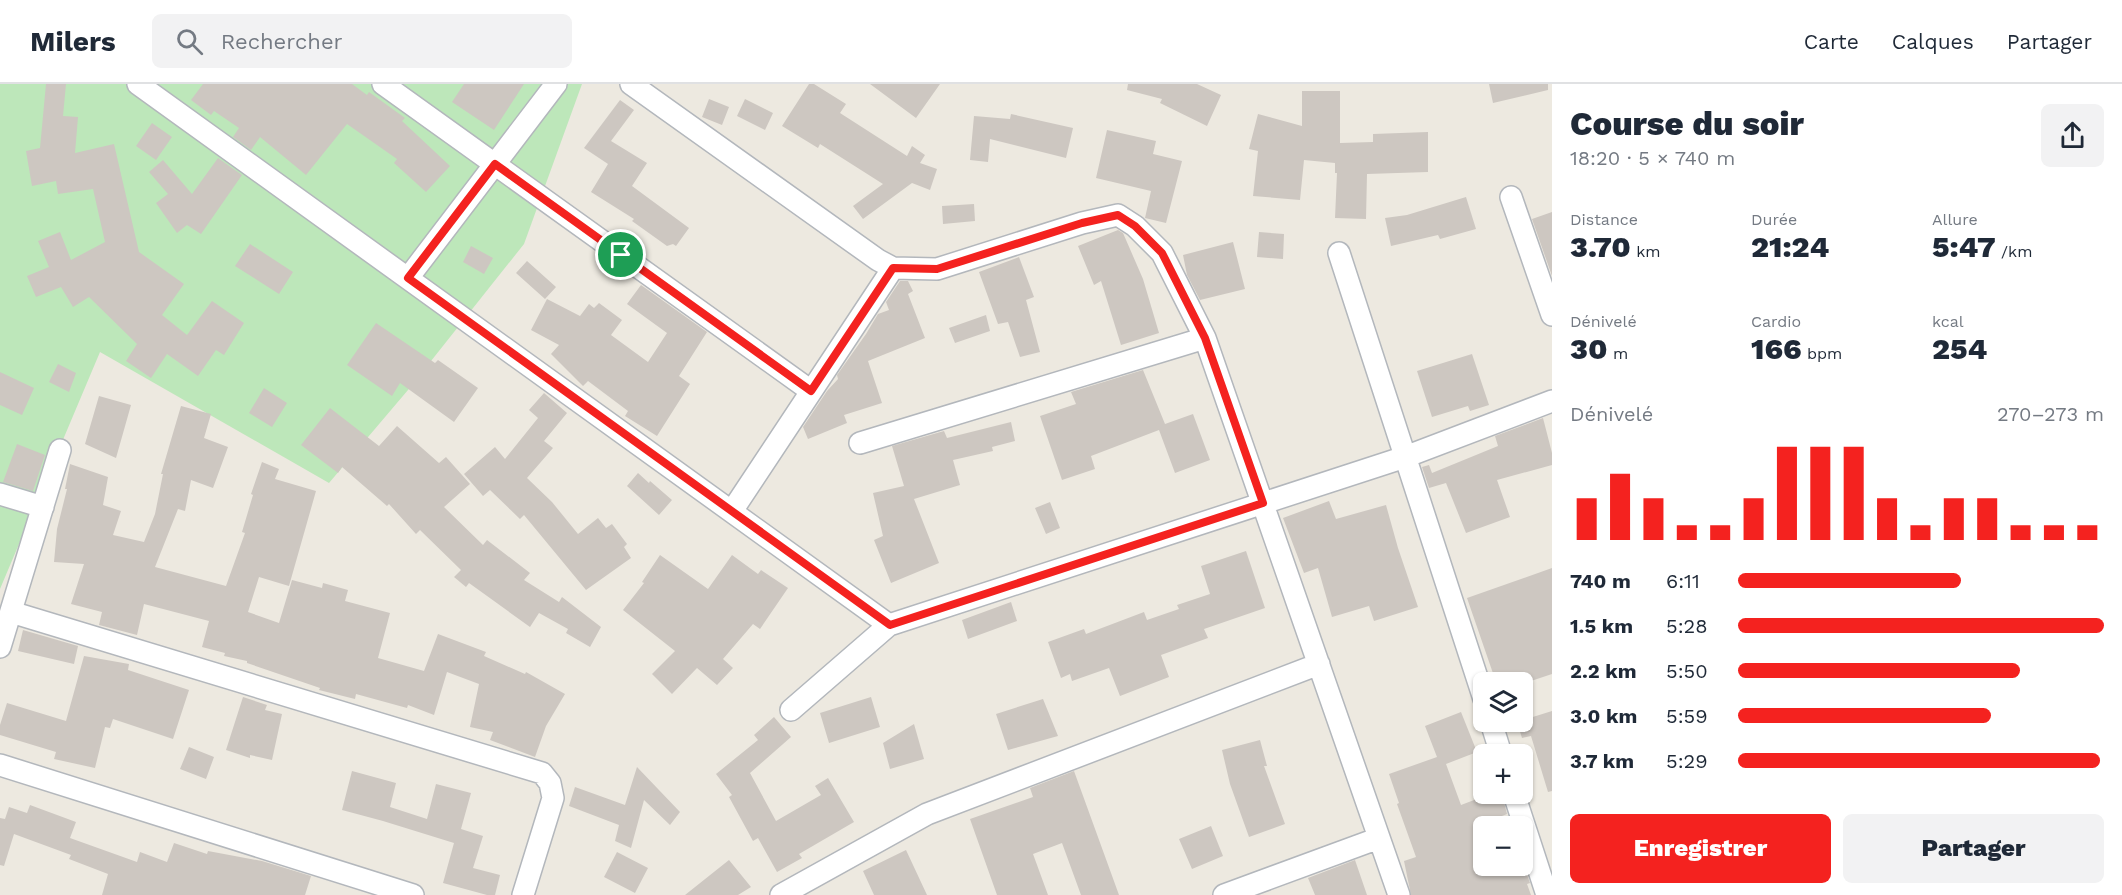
<!DOCTYPE html>
<html lang="fr">
<meta charset="utf-8">
<style>
:root{--surface:#fff;--page:#f2f2f3;--text:#1f2937;--muted:#747a83;--line:#e0e1e3;--accent:#f4221f}
body{margin:0;font-family:"Work Sans",sans-serif;background:var(--page);color:var(--text);height:100vh;display:flex;flex-direction:column;font-size:22px;white-space:nowrap}
*{box-sizing:border-box;margin:0}
p{font-size:20px;color:var(--muted)}
.icon{flex:none;width:33px;height:33px;fill:none;stroke:currentColor;stroke-width:2;stroke-linecap:round;stroke-linejoin:round}
.map{position:relative;flex:1;overflow:hidden}
.side{display:flex;flex-direction:column;background:var(--surface);width:570px}
.side>*{flex:none}
.fabs{position:absolute;left:1473px;top:588px;display:grid;gap:12px}
.fabs a{display:grid;place-items:center;width:60px;height:60px;border-radius:9px;background:var(--surface);box-shadow:0 2px 4px #0004;font-size:30px}
.pin{position:absolute;display:grid;place-items:center;width:51px;height:51px;color:#fff;margin:-26px;border:3px solid #fff;border-radius:50%;box-shadow:0 2px 6px #0007}
.round{display:grid;place-items:center;flex:none;width:63px;height:63px;border-radius:9px;background:var(--page)}
.head{display:flex;align-items:center;justify-content:space-between;height:102px;padding:0 18px}
h1{font-size:33px;font-weight:800;line-height:45px}
.stats{display:grid;grid-template-columns:repeat(3,1fr);gap:9px;height:102px;padding:6px 18px}
.stats div{display:grid;align-content:center}
.stats b{font-size:30px;font-weight:800}
.stats small{font-size:16px;font-weight:400}
.stats p{font-size:16px}
.chart{height:168px;padding:12px 18px}
.chart p{display:flex;justify-content:space-between}
.chart svg{width:100%;height:108px;margin-top:6px;stroke:var(--accent);stroke-width:6}
.primary-button{display:flex;gap:12px;margin-top:auto;padding:12px 18px}
.primary-button a{flex:1;height:69px;border-radius:9px;background:var(--accent);color:#fff;font-size:24px;font-weight:800;line-height:69px;text-align:center}
.primary-button a+a{background:var(--page);color:var(--text)}
ul{padding:0 18px;list-style:none;font-size:20px}
li{display:grid;grid-template-columns:96px 72px 1fr;align-items:center;height:45px}
li i{height:15px;border-radius:8px;background:var(--accent)}
header{display:flex;align-items:center;gap:36px;box-sizing:border-box;height:84px;padding:0 30px;background:var(--surface);border-bottom:2px solid var(--line)}
header strong{font-size:28px}
nav{display:flex;gap:33px;margin-inline-start:auto;font-size:21px}
.search{width:420px;height:54px;background:var(--page);display:flex;align-items:center;gap:15px;box-sizing:border-box;padding:0 21px;border-radius:9px;color:var(--muted);font-size:22px}
main{display:flex;flex:1;min-height:0}
.map>svg:first-child{display:block}
.green{fill:#bde7ba}
.building{fill:#cdc7c1}
.lines{fill:none;stroke-linecap:round;stroke-linejoin:round}
.minor-casing{stroke:#b3b7bc;stroke-width:24}
.minor{stroke:#fff;stroke-width:21}
.route-casing{stroke:#fff;stroke-width:12}
.route{stroke:#f4221f;stroke-width:8}
</style>
<header>
<strong>Milers</strong>
<div class="search"><svg class="icon" aria-label="search" viewBox="0 0 24 24"><circle cx="10" cy="10" r="6"/><path d="M15 15l6 6"/></svg>Rechercher</div>
<nav><a>Carte</a><a>Calques</a><a>Partager</a></nav>
</header>
<main>
<div class="map">
<svg width="1552" height="811" viewBox="0 0 1552 811">
<rect width="100%" height="100%" fill="#ede9e0"/>
<path class="green" d="M 0,0 L 582,0 L 524,160 L 408,306 L 329,399 L 100,268 L 0,505 Z"/>
<path class="building" d="M 46,0 L 66,0 L 63,32 L 78,33 L 75,69 L 114,60 L 139,168 L 184,200 L 162,231 L 187,251 L 212,217 L 244,239 L 224,271 L 216,266 L 198,292 L 167,270 L 151,294 L 126,277 L 137,260 L 89,213 L 73,223 L 61,203 L 36,213 L 27,192 L 49,183 L 38,157 L 60,148 L 71,176 L 105,158 L 93,105 L 58,110 L 56,97 L 32,102 L 26,67 L 40,64 Z
M 203,0 L 352,0 L 367,11 L 369,8 L 405,34 L 402,37 L 450,82 L 426,108 L 394,79 L 397,75 L 347,40 L 306,91 L 260,53 L 251,66 L 233,53 L 239,44 L 214,27 L 211,31 L 191,16 Z
M 464,0 L 524,0 L 494,46 L 452,18 Z
M 809,0 L 814,0 L 846,20 L 840,29 L 907,72 L 912,62 L 925,71 L 920,79 L 937,85 L 930,106 L 912,99 L 863,135 L 853,122 L 883,100 L 820,60 L 818,64 L 782,42 Z
M 870,0 L 940,0 L 916,34 Z
M 1128,0 L 1197,0 L 1221,11 L 1207,42 L 1160,19 L 1162,15 L 1127,6 Z
M 1489,0 L 1548,0 L 1548,6 L 1493,19 Z
M 1302,7 L 1340,7 L 1340,59 L 1373,58 L 1373,50 L 1428,48 L 1428,88 L 1367,90 L 1366,135 L 1335,134 L 1337,89 L 1335,89 L 1335,79 L 1304,76 L 1300,116 L 1253,112 L 1258,67 L 1249,65 L 1258,30 L 1302,42 Z
M 709,15 L 729,23 L 722,41 L 702,33 Z
M 745,15 L 773,29 L 765,46 L 737,32 Z
M 620,16 L 634,26 L 611,57 L 647,79 L 632,102 L 689,144 L 676,162 L 673,160 L 667,162 L 632,137 L 634,135 L 591,108 L 608,80 L 584,64 Z
M 1011,30 L 1073,44 L 1066,74 L 990,55 L 988,78 L 970,76 L 974,32 L 1010,35 Z
M 152,39 L 172,53 L 156,76 L 136,62 Z
M 1107,46 L 1156,57 L 1153,70 L 1182,77 L 1166,139 L 1145,134 L 1151,107 L 1096,94 Z
M 218,74 L 242,91 L 201,150 L 187,141 L 177,149 L 156,119 L 168,110 L 149,88 L 163,76 L 192,110 Z
M 1466,113 L 1476,145 L 1440,155 L 1438,151 L 1391,162 L 1385,134 L 1407,131 Z
M 974,120 L 975,137 L 943,140 L 942,122 Z
M 1552,128 L 1552,192 L 1532,135 Z
M 1118,146 L 1123,149 L 1143,195 L 1159,249 L 1121,261 L 1101,197 L 1094,201 L 1078,162 Z
M 1259,148 L 1284,150 L 1283,175 L 1257,173 Z
M 1233,158 L 1245,205 L 1200,216 L 1187,191 L 1183,171 Z
M 250,160 L 293,188 L 279,210 L 235,182 Z
M 471,162 L 493,174 L 484,190 L 463,178 Z
M 1019,173 L 1034,213 L 1026,216 L 1040,268 L 1020,273 L 1008,238 L 998,240 L 979,188 Z
M 527,177 L 556,203 L 545,215 L 516,189 Z
M 900,197 L 908,197 L 913,207 L 908,210 L 925,254 L 868,277 L 882,319 L 844,331 L 847,339 L 808,355 L 803,343 L 827,307 L 838,295 L 837,291 L 866,250 L 878,230 L 889,226 L 886,218 Z
M 641,201 L 707,248 L 679,292 L 690,300 L 657,352 L 625,332 L 628,327 L 588,297 L 583,302 L 551,270 L 559,261 L 531,246 L 547,215 L 580,232 L 589,220 L 594,224 L 599,219 L 622,236 L 611,251 L 648,278 L 667,249 L 627,220 Z
M 986,231 L 990,247 L 955,259 L 949,244 Z
M 376,239 L 435,279 L 438,276 L 478,304 L 454,338 L 400,299 L 392,312 L 347,281 Z
M 1472,270 L 1489,321 L 1470,327 L 1468,322 L 1432,333 L 1417,287 Z
M 58,280 L 76,289 L 69,308 L 49,298 Z
M 1143,286 L 1165,340 L 1193,330 L 1210,376 L 1175,389 L 1159,346 L 1091,372 L 1095,385 L 1062,396 L 1040,332 L 1076,320 L 1071,308 Z
M 0,288 L 34,304 L 22,331 L 0,321 Z
M 264,304 L 287,319 L 272,343 L 249,329 Z
M 544,309 L 567,329 L 544,357 L 553,364 L 527,394 L 552,418 L 578,450 L 598,434 L 606,444 L 612,440 L 627,460 L 624,463 L 631,474 L 586,506 L 524,431 L 520,435 L 490,406 L 483,412 L 464,390 L 495,363 L 505,375 L 538,334 L 529,326 Z
M 99,312 L 131,321 L 116,374 L 85,360 Z
M 181,322 L 211,330 L 204,354 L 228,363 L 213,404 L 191,396 L 185,427 L 178,425 L 155,483 L 226,502 L 245,449 L 242,448 L 253,411 L 251,410 L 262,378 L 279,385 L 275,395 L 316,407 L 289,502 L 259,493 L 248,528 L 279,539 L 292,496 L 322,504 L 323,499 L 348,506 L 345,517 L 390,529 L 378,574 L 424,587 L 438,550 L 486,568 L 484,572 L 525,590 L 526,588 L 565,610 L 546,642 L 535,673 L 490,656 L 493,648 L 470,643 L 479,600 L 447,588 L 434,631 L 408,621 L 407,624 L 356,610 L 355,615 L 319,606 L 320,604 L 247,579 L 247,577 L 224,572 L 225,569 L 202,563 L 209,537 L 144,520 L 137,551 L 99,541 L 102,528 L 71,520 L 84,480 L 54,478 L 57,445 L 67,405 L 65,405 L 70,380 L 108,393 L 103,421 L 121,427 L 113,451 L 144,458 L 155,430 L 163,390 L 161,390 Z
M 330,324 L 379,362 L 397,342 L 439,379 L 446,373 L 470,400 L 444,423 L 483,461 L 487,456 L 530,489 L 524,496 L 559,518 L 562,513 L 601,543 L 590,563 L 566,549 L 568,545 L 539,529 L 530,543 L 469,499 L 466,503 L 454,493 L 461,486 L 420,446 L 416,450 L 389,420 L 387,422 L 342,383 L 338,389 L 301,361 Z
M 1543,334 L 1552,369 L 1552,381 L 1497,396 L 1510,433 L 1466,449 L 1446,399 L 1429,404 L 1422,383 L 1429,381 L 1432,389 L 1498,362 L 1495,352 Z
M 1011,338 L 1015,357 L 992,363 L 993,367 L 953,376 L 960,401 L 914,415 L 939,479 L 891,499 L 874,456 L 883,452 L 873,409 L 904,402 L 892,362 L 944,347 L 947,354 Z
M 17,360 L 45,371 L 33,407 L 3,398 Z
M 638,389 L 649,399 L 650,397 L 672,416 L 659,431 L 627,402 Z
M 1329,417 L 1336,435 L 1386,421 L 1398,464 L 1418,523 L 1374,537 L 1369,522 L 1332,533 L 1318,484 L 1304,489 L 1283,434 Z
M 1050,418 L 1060,444 L 1046,450 L 1035,424 Z
M 1246,467 L 1265,524 L 1204,545 L 1208,554 L 1161,571 L 1169,593 L 1120,612 L 1109,584 L 1072,597 L 1070,590 L 1061,594 L 1048,558 L 1084,545 L 1086,550 L 1144,528 L 1147,536 L 1179,525 L 1177,521 L 1210,510 L 1201,482 Z
M 660,471 L 708,505 L 732,471 L 758,490 L 761,486 L 788,504 L 760,545 L 753,540 L 723,575 L 733,584 L 717,601 L 697,584 L 672,610 L 652,590 L 675,567 L 623,526 L 644,499 L 642,498 Z
M 1552,484 L 1552,590 L 1528,598 L 1496,598 L 1467,514 Z
M 1011,518 L 1017,537 L 968,555 L 962,536 Z
M 23,546 L 78,562 L 74,580 L 18,567 Z
M 84,572 L 129,580 L 128,586 L 189,606 L 173,655 L 113,635 L 110,644 L 105,643 L 95,684 L 54,675 L 56,668 L 0,651 L 0,641 L 7,619 L 66,637 Z
M 243,613 L 267,621 L 265,626 L 282,630 L 272,676 L 250,671 L 250,674 L 226,666 Z
M 871,613 L 880,643 L 829,659 L 820,629 Z
M 1043,615 L 1058,652 L 1008,666 L 996,630 Z
M 1552,627 L 1552,707 L 1548,708 L 1531,652 L 1522,654 L 1517,638 Z
M 1461,628 L 1477,668 L 1446,680 L 1461,721 L 1490,710 L 1502,710 L 1507,730 L 1484,739 L 1484,782 L 1524,782 L 1530,799 L 1527,800 L 1531,811 L 1411,811 L 1404,777 L 1416,773 L 1397,720 L 1399,719 L 1389,690 L 1437,673 L 1425,642 Z
M 774,633 L 791,653 L 750,689 L 776,737 L 821,711 L 815,702 L 828,694 L 854,738 L 799,770 L 802,774 L 777,788 L 758,754 L 753,757 L 729,713 L 732,711 L 716,690 L 758,656 L 754,651 Z
M 914,640 L 924,675 L 890,685 L 883,659 Z
M 1260,656 L 1267,682 L 1264,682 L 1285,740 L 1249,753 L 1230,700 L 1222,666 Z
M 189,663 L 214,673 L 206,695 L 180,685 Z
M 637,683 L 680,728 L 670,741 L 644,716 L 631,764 L 615,757 L 619,741 L 569,722 L 575,703 L 625,721 Z
M 352,687 L 396,699 L 390,723 L 427,735 L 436,700 L 471,709 L 461,745 L 483,752 L 473,784 L 500,791 L 495,811 L 487,811 L 443,799 L 454,759 L 383,737 L 342,726 Z
M 1074,687 L 1119,811 L 1081,811 L 1062,759 L 1033,770 L 1048,811 L 997,811 L 970,735 L 1033,713 L 1030,704 Z
M 30,721 L 76,738 L 70,754 L 137,778 L 140,768 L 167,778 L 174,759 L 207,770 L 208,767 L 262,777 L 311,792 L 305,811 L 102,811 L 108,790 L 69,775 L 71,771 L 14,750 L 4,782 L 0,781 L 0,734 L 5,735 L 9,723 L 27,729 Z
M 1211,742 L 1223,772 L 1192,785 L 1179,755 Z
M 906,766 L 927,811 L 874,811 L 863,787 Z
M 617,768 L 648,784 L 635,809 L 604,793 Z
M 729,776 L 751,803 L 738,811 L 685,811 Z
M 1355,776 L 1367,811 L 1315,811 L 1308,794 Z"/>
<g class="lines">
<g class="minor-casing">
<path id="minor" d="M 138,0 L 889,541
M 383,0 L 811,307
M 631,0 L 878,176 L 893,184 L 937,185 L 1082,139 L 1118,131 L 1135,142 L 1162,169 L 1205,254 L 1399,811
M 1511,113 L 1552,231
M 1339,169 L 1484,615
M 408,194 L 556,0
M 860,359 L 1205,254
M 0,410 L 43,423
M 732,427 L 893,184
M 11,528 L 542,689 L 550,699 L 553,714 L 523,811
M 0,563 L 60,366
M 791,626 L 889,541 L 1405,373 L 1552,317
M 1491,638 L 1501,670
M 0,681 L 413,811
M 1514,710 L 1547,811
M 781,811 L 927,730 L 1319,580
M 1224,811 L 1379,754"/>
</g>
<use href="#minor" class="minor"/>
</g>
<g class="lines">
<g class="route-casing">
<path id="route" d="M 495,80 L 811,307 L 893,184 L 937,185 L 1082,139 L 1118,131 L 1135,142 L 1162,169 L 1205,254 L 1263,419 L 890,541 L 408,194 Z"/>
</g>
<use href="#route" class="route"/>
</g>
</svg>
<div class="fabs">
<a><svg class="icon" aria-label="layers" viewBox="0 0 24 24"><path d="M12 4l9 5-9 5-9-5zM3 14l9 5 9-5"/></svg></a>
<a>+</a>
<a>−</a>
</div>
<div class="pin" style="left:621px;top:171px;background:#1e9e55"><svg class="icon" aria-label="arrive" viewBox="0 0 24 24"><path d="M6 21V4h12l-3 4 3 4H6"/></svg></div>
</div>
<section class="side">
<div class="head"><div><h1>Course du soir</h1><p>18:20 · 5 × 740 m</p></div><a class="round"><svg class="icon" aria-label="share" viewBox="0 0 24 24"><path d="M12 15V3M7 8l5-5 5 5M5 13v7h14v-7"/></svg></a></div>
<div class="stats">
<div><p>Distance</p><b>3.70<small> km</small></b></div>
<div><p>Durée</p><b>21:24</b></div>
<div><p>Allure</p><b>5:47<small> /km</small></b></div>
</div>
<div class="stats">
<div><p>Dénivelé</p><b>30<small> m</small></b></div>
<div><p>Cardio</p><b>166<small> bpm</small></b></div>
<div><p>kcal</p><b>254</b></div>
</div>
<div class="chart"><p><span>Dénivelé</span>270–273 m</p>
<svg viewBox="0 0 160 44" preserveAspectRatio="none"><path d="M5 44V27M15 44V17M25 44V27M35 44V38M45 44V38M55 44V27M65 44V6M75 44V6M85 44V6M95 44V27M105 44V38M115 44V27M125 44V27M135 44V38M145 44V38M155 44V38"/></svg>
</div>
<ul>
<li><b>740 m</b>6:11<i style="width:61%"></i></li>
<li><b>1.5 km</b>5:28<i style="width:100%"></i></li>
<li><b>2.2 km</b>5:50<i style="width:77%"></i></li>
<li><b>3.0 km</b>5:59<i style="width:69%"></i></li>
<li><b>3.7 km</b>5:29<i style="width:99%"></i></li>
</ul>
<div class="primary-button"><a>Enregistrer</a><a>Partager</a></div>
</section>
</main>
